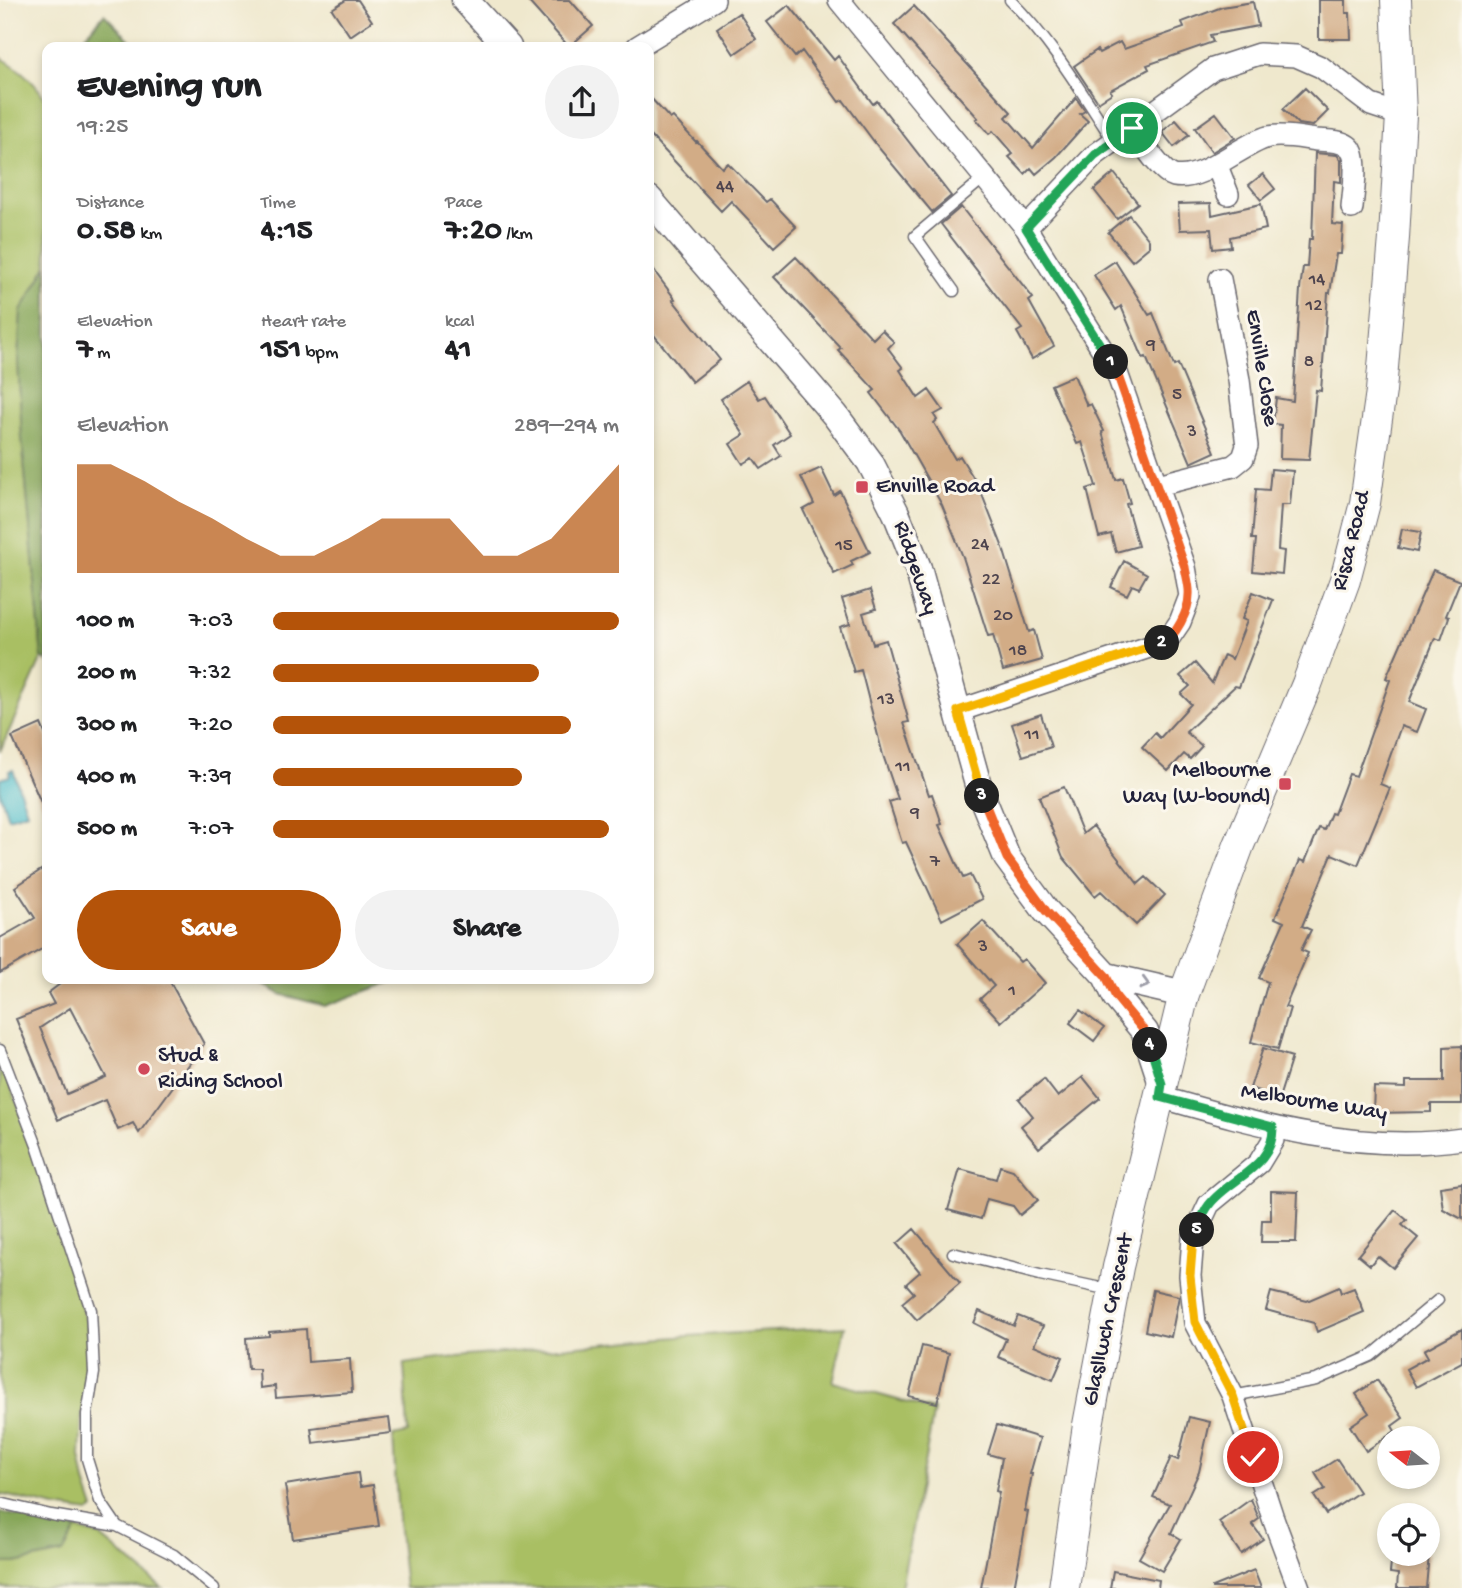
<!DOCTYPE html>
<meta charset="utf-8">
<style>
:root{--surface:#fff;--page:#f2f2f2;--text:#202124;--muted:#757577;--accent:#b45309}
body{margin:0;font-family:"Gochi Hand",sans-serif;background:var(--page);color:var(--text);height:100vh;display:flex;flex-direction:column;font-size:26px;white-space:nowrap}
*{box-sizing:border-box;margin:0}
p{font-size:23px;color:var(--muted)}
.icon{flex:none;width:38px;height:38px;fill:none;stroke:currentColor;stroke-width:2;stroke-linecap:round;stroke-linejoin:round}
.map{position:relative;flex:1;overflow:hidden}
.sheet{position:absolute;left:42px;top:42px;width:612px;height:942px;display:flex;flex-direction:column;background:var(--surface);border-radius:14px;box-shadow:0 4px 10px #0003}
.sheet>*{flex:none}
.needle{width:46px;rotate:287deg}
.controls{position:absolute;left:1377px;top:1426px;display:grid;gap:14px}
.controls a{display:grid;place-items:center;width:63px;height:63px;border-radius:50%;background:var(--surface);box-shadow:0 4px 10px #0003;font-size:35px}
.pin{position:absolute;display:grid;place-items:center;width:60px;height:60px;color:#fff;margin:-30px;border:4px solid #fff;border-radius:50%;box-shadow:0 2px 7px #0007}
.km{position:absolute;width:35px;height:35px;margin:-18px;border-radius:50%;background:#222;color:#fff;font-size:19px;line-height:35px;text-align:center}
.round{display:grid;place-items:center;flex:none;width:74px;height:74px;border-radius:37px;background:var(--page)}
.summary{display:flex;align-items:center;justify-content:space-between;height:119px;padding:0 35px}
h1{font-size:38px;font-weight:700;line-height:52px}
.figures{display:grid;grid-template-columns:repeat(3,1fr);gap:10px;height:119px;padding:7px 35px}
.figures div{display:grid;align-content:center}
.figures b{font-size:30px;font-weight:700}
.figures small{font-size:19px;font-weight:400}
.figures p{font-size:19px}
.chart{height:196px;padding:14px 35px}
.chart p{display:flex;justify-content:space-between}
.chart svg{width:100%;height:126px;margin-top:7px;fill:var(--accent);opacity:.7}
.action{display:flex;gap:14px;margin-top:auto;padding:14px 35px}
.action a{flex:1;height:80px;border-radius:42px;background:var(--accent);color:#fff;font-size:28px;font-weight:700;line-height:80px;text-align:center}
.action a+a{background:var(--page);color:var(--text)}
ul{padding:0 35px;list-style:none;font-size:23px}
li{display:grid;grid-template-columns:112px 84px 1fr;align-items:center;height:52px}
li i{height:18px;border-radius:9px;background:var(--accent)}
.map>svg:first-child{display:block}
.green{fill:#a9bf63;stroke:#66704f;stroke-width:2}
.forest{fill:#86a659;stroke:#54644a;stroke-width:2}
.water{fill:#51becb;stroke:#3a7083;stroke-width:2}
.building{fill:#d2ac86;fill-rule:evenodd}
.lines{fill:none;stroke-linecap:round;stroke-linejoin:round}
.service-casing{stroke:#6a676e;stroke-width:13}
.minor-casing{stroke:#6a676e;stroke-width:24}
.tertiary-casing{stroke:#6a676e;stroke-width:29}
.secondary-casing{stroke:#6a676e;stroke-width:32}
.service{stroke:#fff;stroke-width:10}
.minor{stroke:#fff;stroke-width:21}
.tertiary{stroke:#fff;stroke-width:26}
.secondary{stroke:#fff;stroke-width:30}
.oneway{stroke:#9c9ca7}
.split-1-casing{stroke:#fff;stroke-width:14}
.split-2-casing{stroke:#fff;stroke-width:14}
.split-3-casing{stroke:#fff;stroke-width:14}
.split-4-casing{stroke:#fff;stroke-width:14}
.split-5-casing{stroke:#fff;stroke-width:14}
.split-6-casing{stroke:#fff;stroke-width:14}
.split-1{stroke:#22a559;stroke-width:9}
.split-2{stroke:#f0652b;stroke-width:9}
.split-3{stroke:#f5b400;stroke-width:9}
.split-4{stroke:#f0652b;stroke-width:9}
.split-5{stroke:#22a559;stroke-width:9}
.split-6{stroke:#f5b400;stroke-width:9}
.poi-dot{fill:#d1495b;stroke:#fbf7ec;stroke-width:2.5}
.labels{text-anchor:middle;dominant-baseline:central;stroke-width:6;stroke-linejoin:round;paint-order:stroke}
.number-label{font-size:19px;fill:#4e444e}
.street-label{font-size:23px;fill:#22223b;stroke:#fbf7ec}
.poi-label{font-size:23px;fill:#22223b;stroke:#fbf7ec;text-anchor:start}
</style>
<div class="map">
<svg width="1462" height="1588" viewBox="0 0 1462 1588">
<rect width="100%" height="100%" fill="#fbf7ec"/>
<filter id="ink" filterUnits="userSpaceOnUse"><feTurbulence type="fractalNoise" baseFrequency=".0143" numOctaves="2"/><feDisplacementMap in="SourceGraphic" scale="14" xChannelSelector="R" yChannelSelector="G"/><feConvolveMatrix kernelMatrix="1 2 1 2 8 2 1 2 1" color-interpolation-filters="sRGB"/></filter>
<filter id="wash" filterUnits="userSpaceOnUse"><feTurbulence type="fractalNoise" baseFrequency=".00686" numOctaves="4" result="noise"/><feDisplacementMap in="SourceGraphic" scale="28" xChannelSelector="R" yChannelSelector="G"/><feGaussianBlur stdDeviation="1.57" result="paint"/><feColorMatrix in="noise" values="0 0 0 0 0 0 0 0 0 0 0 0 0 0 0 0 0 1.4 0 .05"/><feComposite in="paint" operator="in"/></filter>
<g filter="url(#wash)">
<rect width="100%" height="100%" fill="#efe8cd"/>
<path class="green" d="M 0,57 C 19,68 36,82 47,102 L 47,266 L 21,311 L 18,359 L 22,439 L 42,658 L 0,751 Z
M 0,1059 L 26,1126 L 87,1324 L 89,1373 L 82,1416 L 80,1456 L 85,1482 L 94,1509 L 89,1512 L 55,1507 L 0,1494 Z
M 845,1327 L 833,1382 L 934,1410 L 901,1588 L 405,1588 L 398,1521 L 393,1436 L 408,1433 L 404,1364 L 447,1358 L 688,1336 Z
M 77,1529 L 100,1536 L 162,1588 L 0,1588 L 0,1563 L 15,1563 L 62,1553 Z"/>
<path class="forest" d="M 104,14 L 137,47 L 76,47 Z
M 47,266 L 47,662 L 42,658 L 22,439 L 18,359 L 21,311 Z
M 253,978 L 402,978 L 325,1006 L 280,994 Z
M 0,1512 L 77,1529 L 63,1553 L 15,1563 L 0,1563 Z"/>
<path class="water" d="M 13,770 L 27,812 L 8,818 L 0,793 L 0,779 L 10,776 L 9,771 Z"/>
<g id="blocks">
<path class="building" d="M 346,0 L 358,0 L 372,21 L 350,36 L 332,9 Z
M 527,0 L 570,0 L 593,26 L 569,47 Z
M 1319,0 L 1346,0 L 1346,13 L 1350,13 L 1351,39 L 1319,39 Z
M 1253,2 L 1258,26 L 1210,35 L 1213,42 L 1147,65 L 1149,69 L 1110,90 L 1112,93 L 1098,102 L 1074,66 L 1097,50 L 1099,53 L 1120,42 L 1124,49 L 1184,28 L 1182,22 L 1222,7 Z
M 789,5 L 834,60 L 838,56 L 873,104 L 877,101 L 951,196 L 932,212 L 878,147 L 843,100 L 839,102 L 802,51 L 795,57 L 767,22 Z
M 914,6 L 1011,112 L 1006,117 L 1033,148 L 1076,98 L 1085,111 L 1080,114 L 1088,121 L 1056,157 L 1036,174 L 1031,168 L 1025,174 L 1009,157 L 1013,154 L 993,131 L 989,134 L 976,119 L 978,118 L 894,24 Z
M 739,13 L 756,39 L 734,54 L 717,28 Z
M 1305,88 L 1328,111 L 1313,126 L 1298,124 L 1283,109 Z
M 649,96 L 670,119 L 673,117 L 696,142 L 697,141 L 722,168 L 728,163 L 766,202 L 770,199 L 796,227 L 774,247 L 731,201 L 721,211 L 649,134 Z
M 1216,113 L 1235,138 L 1212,152 L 1195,128 Z
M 1176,120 L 1189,135 L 1174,147 L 1162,132 Z
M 1315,153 L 1337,155 L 1341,160 L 1341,182 L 1334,181 L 1332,224 L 1343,225 L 1341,254 L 1336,254 L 1330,293 L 1328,293 L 1321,391 L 1316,390 L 1309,460 L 1280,459 L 1281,425 L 1273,424 L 1276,398 L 1293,401 L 1300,289 L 1303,267 L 1307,267 L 1309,239 L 1312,239 Z
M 1114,173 L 1138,203 L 1117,219 L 1094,190 Z
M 1263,174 L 1275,189 L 1261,200 L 1249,185 Z
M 1211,203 L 1212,215 L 1261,204 L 1266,229 L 1230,237 L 1231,247 L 1213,249 L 1211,229 L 1180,230 L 1178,204 Z
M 961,207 L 1033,298 L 1029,301 L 1054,346 L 1032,359 L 1017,332 L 1022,329 L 941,224 Z
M 1129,215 L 1149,240 L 1149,247 L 1132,261 L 1108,232 Z
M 796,257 L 873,339 L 882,330 L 894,342 L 888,348 L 903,368 L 900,370 L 918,398 L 929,390 L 943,410 L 934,415 L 937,420 L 934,423 L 955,459 L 960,456 L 979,487 L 1003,548 L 1029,632 L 1034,630 L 1042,660 L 1003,671 L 993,635 L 988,636 L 963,557 L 942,505 L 900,431 L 871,393 L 875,390 L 838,350 L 841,348 L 774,277 Z
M 1115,261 L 1149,315 L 1153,313 L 1174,366 L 1178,364 L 1215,452 L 1191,463 L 1146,357 L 1143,358 L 1121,306 L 1116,310 L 1094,275 Z
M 649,264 L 675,299 L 673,300 L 720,360 L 692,382 L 649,329 Z
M 1074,375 L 1087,406 L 1091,404 L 1104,431 L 1102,432 L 1116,480 L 1123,478 L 1130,503 L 1126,504 L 1138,546 L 1116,552 L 1111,534 L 1099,537 L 1087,489 L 1096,486 L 1082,442 L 1077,444 L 1051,385 Z
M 747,381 L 759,399 L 765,396 L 790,434 L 774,445 L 781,456 L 761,469 L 753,458 L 743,464 L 730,444 L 744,435 L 721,399 Z
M 821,468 L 834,495 L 840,491 L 870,552 L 851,561 L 853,565 L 834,574 L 803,510 L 814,504 L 801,477 Z
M 1271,469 L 1293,471 L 1290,505 L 1281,505 L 1278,550 L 1284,551 L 1282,574 L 1253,571 L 1256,539 L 1252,539 L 1256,489 L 1269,490 Z
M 1402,529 L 1421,532 L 1417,552 L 1398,548 Z
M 1124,561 L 1147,574 L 1139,588 L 1132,585 L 1127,595 L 1111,587 Z
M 1433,570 L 1460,581 L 1446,616 L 1449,617 L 1441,640 L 1435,638 L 1409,702 L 1426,709 L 1417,732 L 1401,726 L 1380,784 L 1390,788 L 1358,865 L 1332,854 L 1302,926 L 1311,930 L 1301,950 L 1308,953 L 1285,1007 L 1290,1008 L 1278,1049 L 1251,1042 L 1268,982 L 1259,978 L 1284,922 L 1275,918 L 1300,860 L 1305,862 L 1319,828 L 1324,830 L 1331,813 L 1334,814 L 1349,774 L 1356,776 L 1390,680 L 1386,678 Z
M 870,590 L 876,609 L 863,613 L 873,644 L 886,640 L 909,722 L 904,723 L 929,795 L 932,794 L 942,824 L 939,825 L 963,878 L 970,875 L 982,899 L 942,920 L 906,842 L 902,843 L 889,802 L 898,799 L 883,755 L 861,670 L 854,672 L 840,627 L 850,624 L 842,599 Z
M 1253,592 L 1273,600 L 1239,687 L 1235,686 L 1186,732 L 1202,746 L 1190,759 L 1184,754 L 1168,771 L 1142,747 L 1155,733 L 1160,738 L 1191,704 L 1181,694 L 1190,686 L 1180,676 L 1195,663 L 1212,683 L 1224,655 L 1232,659 L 1247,621 L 1242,619 Z
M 1041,714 L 1051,747 L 1023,756 L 1012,724 Z
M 41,724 L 47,738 L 47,816 L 12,737 Z
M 1064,787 L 1083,834 L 1093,826 L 1138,884 L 1146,877 L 1165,895 L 1136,925 L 1101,891 L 1095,896 L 1063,857 L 1039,797 Z
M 47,866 L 47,946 L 0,973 L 0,938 L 35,918 L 15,887 Z
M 983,921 L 1020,962 L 1024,959 L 1045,983 L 1001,1022 L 980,999 L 994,986 L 957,944 Z
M 68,978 L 168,978 L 204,1044 L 139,1133 L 133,1123 L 118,1130 L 105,1100 L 58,1120 L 16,1019 L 54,1004 L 48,993 ZM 70,1008 L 106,1077 L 67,1094 L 40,1028 Z
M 1080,1010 L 1104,1028 L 1094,1041 L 1070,1023 Z
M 1462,1046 L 1462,1104 L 1431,1104 L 1431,1112 L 1373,1113 L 1374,1087 L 1406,1088 L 1406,1081 L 1444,1081 L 1444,1047 Z
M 1263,1048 L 1292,1057 L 1279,1098 L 1250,1088 Z
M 1083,1077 L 1100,1098 L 1039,1148 L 1021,1126 L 1033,1116 L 1019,1099 L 1044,1079 L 1058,1097 Z
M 1000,1166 L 1013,1170 L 1038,1200 L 1020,1215 L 1013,1206 L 987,1199 L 981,1219 L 948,1210 L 960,1169 L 996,1179 Z
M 1462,1184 L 1462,1219 L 1443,1209 L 1440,1187 Z
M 1271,1191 L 1298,1192 L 1296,1242 L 1261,1242 L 1262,1220 L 1271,1220 Z
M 1395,1210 L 1407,1220 L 1402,1225 L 1418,1238 L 1393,1268 L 1378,1256 L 1370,1265 L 1358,1255 Z
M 914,1229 L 960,1283 L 917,1320 L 902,1303 L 914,1293 L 906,1284 L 920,1272 L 897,1244 Z
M 1339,1287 L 1341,1293 L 1354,1288 L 1364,1312 L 1317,1332 L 1314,1323 L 1266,1310 L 1271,1292 L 1307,1301 Z
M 1153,1290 L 1179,1296 L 1171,1337 L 1145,1331 Z
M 979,1311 L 1014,1326 L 1018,1316 L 1043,1326 L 1034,1345 L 1063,1357 L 1053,1380 L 998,1357 L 1006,1339 L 974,1323 Z
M 306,1329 L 308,1362 L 350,1359 L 352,1392 L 276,1398 L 275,1386 L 260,1388 L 259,1369 L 248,1369 L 246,1338 L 269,1336 L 269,1332 Z
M 1462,1329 L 1462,1362 L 1416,1387 L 1406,1369 L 1428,1357 L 1424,1350 Z
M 922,1346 L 949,1353 L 937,1403 L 909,1396 Z
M 1377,1380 L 1403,1418 L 1392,1426 L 1395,1431 L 1366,1451 L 1350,1426 L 1369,1413 L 1356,1394 Z
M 1189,1417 L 1210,1422 L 1199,1472 L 1171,1533 L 1181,1539 L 1162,1571 L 1139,1558 L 1170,1504 L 1153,1497 L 1171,1457 L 1178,1460 Z
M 389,1418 L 391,1433 L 313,1443 L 311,1428 Z
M 997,1425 L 1040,1438 L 1030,1474 L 1032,1474 L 1025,1511 L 1028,1512 L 1014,1588 L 981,1588 L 999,1492 L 996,1491 L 1002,1458 L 988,1454 Z
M 1337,1459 L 1359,1492 L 1326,1514 L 1314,1496 L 1325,1489 L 1315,1473 Z
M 358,1473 L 360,1487 L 373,1485 L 379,1526 L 293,1539 L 285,1485 Z
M 1251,1499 L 1259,1519 L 1252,1524 L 1263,1539 L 1241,1554 L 1219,1522 Z
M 1392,1554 L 1429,1554 L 1426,1588 L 1397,1588 L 1398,1574 L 1390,1573 Z
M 1254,1570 L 1261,1588 L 1212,1588 L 1212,1587 Z
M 1113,1571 L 1159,1580 L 1158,1588 L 1110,1588 Z"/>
</g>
</g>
<g filter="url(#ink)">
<use href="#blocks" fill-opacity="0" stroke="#6a676e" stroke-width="2"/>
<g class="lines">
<g class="service-casing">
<path id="service" d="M 1010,0 C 1052,42 1082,93 1114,142
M 954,291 L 915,236 L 985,177
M 0,1050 L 37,1146 L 91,1310 L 94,1373 L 87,1414 L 87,1459 L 100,1501 L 117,1526
M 953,1253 L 1040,1275 L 1110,1290
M 1233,1396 L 1316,1380 L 1371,1356 L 1438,1300
M 0,1503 L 51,1515 L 117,1526 L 174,1555 L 214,1588"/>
</g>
<g class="minor-casing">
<path id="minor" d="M 839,0 L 1026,228 L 1117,373 L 1185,567 L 1190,596 L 1180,622 L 1167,641 L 958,711
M 637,47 L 714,0
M 1132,128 C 1141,140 1160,172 1174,176 C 1203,182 1243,143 1268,137 C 1283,134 1301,138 1317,140 C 1327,141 1339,140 1348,146 C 1360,154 1353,194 1352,208
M 1217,166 L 1228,194
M 1026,228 L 1095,155 L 1132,128 L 1213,69 L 1259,54 L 1296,56 L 1321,67 L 1371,105 L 1401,115
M 1158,485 L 1233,466 L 1243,458 L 1247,446 L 1239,380 L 1220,279
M 1160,1097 C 1257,1125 1360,1154 1462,1139
M 1273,1127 L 1273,1140 L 1259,1163 L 1209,1204 L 1193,1238 L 1190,1276 L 1195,1323 L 1233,1396 L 1273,1518 L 1299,1588"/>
</g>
<g class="tertiary-casing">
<path id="tertiary" d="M 465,0 L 508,47
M 649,199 L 835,415 L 870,462 L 896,513 L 918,568 L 980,792 L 1007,858 L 1046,911 L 1106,976 L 1116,997 L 1145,1032 L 1162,1084
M 1106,976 L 1184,994"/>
</g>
<g class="secondary-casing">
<path id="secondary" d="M 1064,1588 L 1088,1425 L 1118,1267 L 1184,994 L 1239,845 L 1307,684 L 1345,580 L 1365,503 L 1381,391 L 1394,238 L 1401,115 L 1396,0"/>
</g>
<use href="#service" class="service"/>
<use href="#minor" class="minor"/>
<use href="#tertiary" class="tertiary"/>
<use href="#secondary" class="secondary"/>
</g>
<defs><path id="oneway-chevron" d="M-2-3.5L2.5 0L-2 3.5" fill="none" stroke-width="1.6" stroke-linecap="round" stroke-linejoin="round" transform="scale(1.75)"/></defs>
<use class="oneway" href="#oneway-chevron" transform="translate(1145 984) rotate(16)"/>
</g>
<g class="lines" filter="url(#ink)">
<g class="split-1-casing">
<path id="split-1" d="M 1111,362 L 1026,228 L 1095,155 L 1132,128"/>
</g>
<g class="split-2-casing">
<path id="split-2" d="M 1111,362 L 1117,373 L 1185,567 C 1186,575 1190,586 1189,595 C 1189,610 1176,637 1162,643"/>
</g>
<g class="split-3-casing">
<path id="split-3" d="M 982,796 L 958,711 L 1162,643"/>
</g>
<g class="split-4-casing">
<path id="split-4" d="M 982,796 L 1007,858 L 1046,911 L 1106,976 L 1116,997 L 1145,1032 L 1150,1045"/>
</g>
<g class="split-5-casing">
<path id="split-5" d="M 1150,1045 L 1162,1084 L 1160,1097 L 1273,1127 C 1274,1168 1229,1178 1209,1205 C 1204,1211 1200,1222 1197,1230"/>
</g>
<g class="split-6-casing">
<path id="split-6" d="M 1197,1230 L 1193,1238 L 1190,1276 L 1195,1322 L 1233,1396 L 1253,1457"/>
</g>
<use href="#split-1" class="split-1"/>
<use href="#split-2" class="split-2"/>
<use href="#split-3" class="split-3"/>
<use href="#split-4" class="split-4"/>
<use href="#split-5" class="split-5"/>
<use href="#split-6" class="split-6"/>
</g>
<g class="poi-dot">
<rect x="855" y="480" width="14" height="14" rx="3.5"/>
<rect x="1278" y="777" width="14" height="14" rx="3.5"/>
<circle cx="144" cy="1069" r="7"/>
</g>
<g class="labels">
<g class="number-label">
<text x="725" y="187">44</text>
<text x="1317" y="280">14</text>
<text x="1314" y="306">12</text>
<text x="1151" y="345">9</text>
<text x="1309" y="362">8</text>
<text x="1177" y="395">5</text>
<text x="1192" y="432">3</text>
<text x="980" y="545">24</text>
<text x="844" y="546">15</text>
<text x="991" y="580">22</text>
<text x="1003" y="616">20</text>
<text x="1018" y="651">18</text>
<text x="886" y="700">13</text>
<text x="1032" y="735">11</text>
<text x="903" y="767">11</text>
<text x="915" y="813">9</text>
<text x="935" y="862">7</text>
<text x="983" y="947">3</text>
<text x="1012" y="991">1</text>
</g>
<g class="street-label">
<text transform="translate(1261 368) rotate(81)">Enville Close</text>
<text transform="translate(1352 541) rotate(-76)">Risca Road</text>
<text transform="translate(915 568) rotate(71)">Ridgeway</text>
<text transform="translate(1314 1103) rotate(9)">Melbourne Way</text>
<text transform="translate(1109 1320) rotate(-78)">Glasllwch Crescent</text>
</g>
<g class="poi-label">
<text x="876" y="487">Enville Road</text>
<text x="1271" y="771" text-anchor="end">Melbourne<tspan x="1271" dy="26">Way (W-bound)</tspan></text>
<text x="158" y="1056">Stud &amp;<tspan x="158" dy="26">Riding School</tspan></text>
</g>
</g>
</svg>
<div class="controls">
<a><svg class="needle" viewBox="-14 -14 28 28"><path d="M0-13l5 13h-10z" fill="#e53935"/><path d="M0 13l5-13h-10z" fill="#757577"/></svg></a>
<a><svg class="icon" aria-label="locate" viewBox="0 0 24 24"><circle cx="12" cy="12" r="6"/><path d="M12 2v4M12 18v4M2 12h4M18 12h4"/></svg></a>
</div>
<div class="pin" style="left:1132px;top:128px;background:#1e9e55"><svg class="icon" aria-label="arrive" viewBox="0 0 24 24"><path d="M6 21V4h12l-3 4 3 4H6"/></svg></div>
<div class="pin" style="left:1253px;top:1457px;background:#d93025"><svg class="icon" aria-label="check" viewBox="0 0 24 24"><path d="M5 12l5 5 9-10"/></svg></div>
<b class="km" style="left:1111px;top:362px">1</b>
<b class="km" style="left:1162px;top:643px">2</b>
<b class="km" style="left:982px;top:796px">3</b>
<b class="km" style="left:1150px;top:1045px">4</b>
<b class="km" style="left:1197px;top:1230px">5</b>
<section class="sheet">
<div class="summary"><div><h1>Evening run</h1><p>19:25</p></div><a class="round"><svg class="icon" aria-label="share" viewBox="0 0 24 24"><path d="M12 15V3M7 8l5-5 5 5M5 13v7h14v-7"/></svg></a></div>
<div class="figures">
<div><p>Distance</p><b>0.58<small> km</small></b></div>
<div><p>Time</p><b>4:15</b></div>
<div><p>Pace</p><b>7:20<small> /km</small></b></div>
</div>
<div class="figures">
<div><p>Elevation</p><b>7<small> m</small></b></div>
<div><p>Heart rate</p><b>151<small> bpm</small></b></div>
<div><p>kcal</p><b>41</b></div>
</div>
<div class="chart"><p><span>Elevation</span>289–294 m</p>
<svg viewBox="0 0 160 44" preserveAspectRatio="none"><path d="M0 44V6L10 6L20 12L30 19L40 25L50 32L60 38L70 38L80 32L90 25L100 25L110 25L120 38L130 38L140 32L150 19L160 6V44z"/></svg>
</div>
<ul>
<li><b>100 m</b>7:03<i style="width:100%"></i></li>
<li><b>200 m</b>7:32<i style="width:77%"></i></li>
<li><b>300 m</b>7:20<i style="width:86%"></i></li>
<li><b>400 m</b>7:39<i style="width:72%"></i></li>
<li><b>500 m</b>7:07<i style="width:97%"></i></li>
</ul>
<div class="action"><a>Save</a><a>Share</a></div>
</section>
</div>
